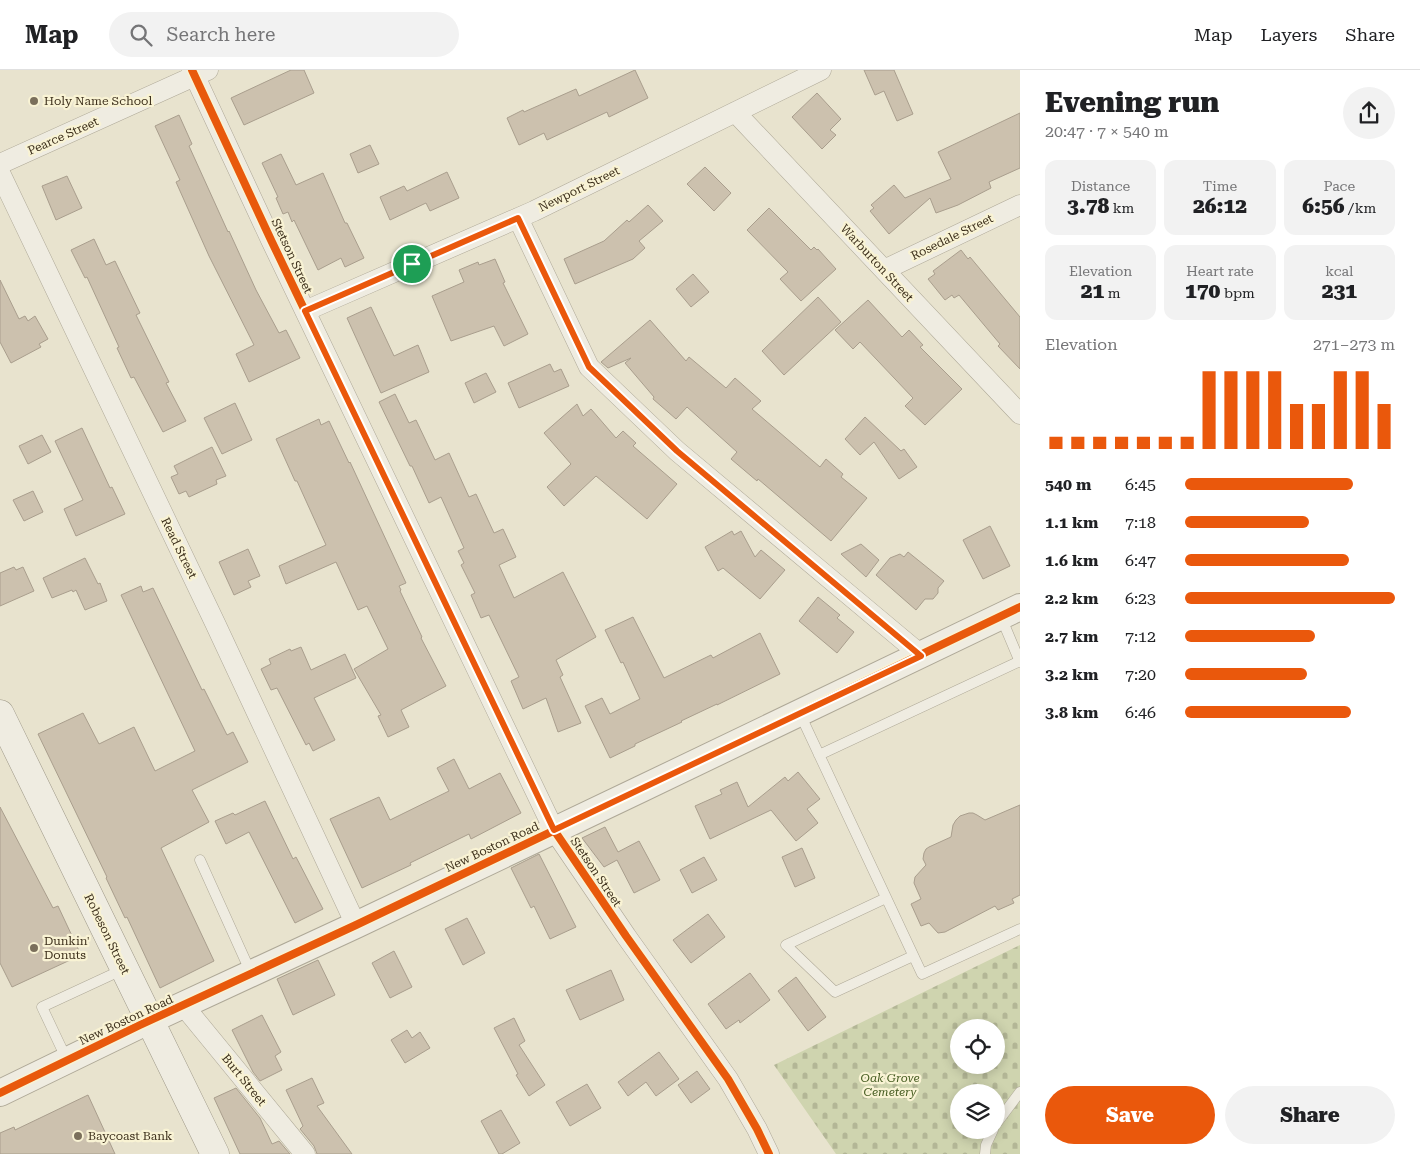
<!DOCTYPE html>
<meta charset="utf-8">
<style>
:root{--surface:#fff;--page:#f2f2f2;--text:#202124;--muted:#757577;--line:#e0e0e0;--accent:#ea580c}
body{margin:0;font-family:"Roboto Serif",serif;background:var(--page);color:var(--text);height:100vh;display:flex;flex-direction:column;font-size:19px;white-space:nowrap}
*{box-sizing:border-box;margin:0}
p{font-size:16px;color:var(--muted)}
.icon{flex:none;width:28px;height:28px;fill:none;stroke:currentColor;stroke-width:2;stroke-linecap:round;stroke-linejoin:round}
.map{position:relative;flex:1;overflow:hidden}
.sheet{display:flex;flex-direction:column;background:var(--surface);width:400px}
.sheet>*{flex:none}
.buttons{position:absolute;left:950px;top:949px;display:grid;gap:10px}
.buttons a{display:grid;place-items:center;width:55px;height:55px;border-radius:50%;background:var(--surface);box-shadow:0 2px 12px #0003;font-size:25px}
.pin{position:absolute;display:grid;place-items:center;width:42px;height:42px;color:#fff;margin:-21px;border:2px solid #fff;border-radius:50%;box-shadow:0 1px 5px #0007}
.round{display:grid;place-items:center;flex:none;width:52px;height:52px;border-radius:26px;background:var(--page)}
.overview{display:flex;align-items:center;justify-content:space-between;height:85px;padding:0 25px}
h1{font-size:28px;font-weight:800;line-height:38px}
.figures{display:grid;grid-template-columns:repeat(3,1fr);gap:8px;height:85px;padding:5px 25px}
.figures div{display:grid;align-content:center;border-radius:12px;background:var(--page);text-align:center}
.figures b{font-size:21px;font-weight:800}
.figures small{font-size:14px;font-weight:400}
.figures p{font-size:14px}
.chart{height:140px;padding:10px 25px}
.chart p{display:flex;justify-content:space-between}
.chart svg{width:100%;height:90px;margin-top:5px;stroke:var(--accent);stroke-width:6}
.primary-button{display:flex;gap:10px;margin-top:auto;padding:10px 25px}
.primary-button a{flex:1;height:58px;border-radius:30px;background:var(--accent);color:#fff;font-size:20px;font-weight:800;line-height:58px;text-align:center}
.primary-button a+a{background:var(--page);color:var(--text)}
ul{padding:0 25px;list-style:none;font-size:16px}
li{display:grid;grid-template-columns:80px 60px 1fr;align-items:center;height:38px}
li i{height:12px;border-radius:6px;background:var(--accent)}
header{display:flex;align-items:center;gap:30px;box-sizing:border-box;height:70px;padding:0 25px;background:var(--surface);border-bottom:1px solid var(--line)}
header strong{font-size:24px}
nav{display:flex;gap:28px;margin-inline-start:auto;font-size:18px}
.search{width:350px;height:45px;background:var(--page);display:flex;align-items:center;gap:12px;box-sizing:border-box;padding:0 18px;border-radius:28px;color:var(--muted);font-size:19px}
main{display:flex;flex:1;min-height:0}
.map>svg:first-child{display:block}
.cemetery{fill:url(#cemetery-stones);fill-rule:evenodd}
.building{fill:#ccc1ae;stroke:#a99e8d}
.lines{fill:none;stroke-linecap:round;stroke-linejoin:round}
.service-casing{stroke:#aea897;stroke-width:11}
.minor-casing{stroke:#aea897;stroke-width:21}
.tertiary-casing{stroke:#aea897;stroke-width:28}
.secondary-casing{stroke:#9d9787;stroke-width:29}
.service{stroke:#efece1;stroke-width:10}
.minor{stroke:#efece1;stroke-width:20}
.tertiary{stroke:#efece1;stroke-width:26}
.secondary{stroke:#efece1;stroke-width:28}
.cycleway-casing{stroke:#f9f3d4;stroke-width:11}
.cycleway{stroke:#e8590c;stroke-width:8}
.route-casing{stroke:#fff;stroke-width:10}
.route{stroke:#ea580c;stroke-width:6}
.poi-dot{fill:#7a6f5b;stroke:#f9f3d4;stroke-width:2}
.labels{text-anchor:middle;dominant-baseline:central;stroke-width:4.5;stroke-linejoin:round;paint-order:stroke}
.poi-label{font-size:12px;fill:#3e311d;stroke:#f9f3d4;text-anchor:start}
.street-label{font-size:12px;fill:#3e311d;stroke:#f9f3d4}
.park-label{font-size:12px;font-style:italic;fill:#475d22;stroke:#f9f3d4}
</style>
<header>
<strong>Map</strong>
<div class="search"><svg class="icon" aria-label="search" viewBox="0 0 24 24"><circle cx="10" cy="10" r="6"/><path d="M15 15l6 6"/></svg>Search here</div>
<nav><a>Map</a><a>Layers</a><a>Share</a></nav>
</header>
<main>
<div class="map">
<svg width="1020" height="1084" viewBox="0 0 1020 1084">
<defs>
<pattern id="cemetery-stones" width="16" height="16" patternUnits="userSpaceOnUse" patternTransform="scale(1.25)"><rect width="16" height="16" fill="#cfd4af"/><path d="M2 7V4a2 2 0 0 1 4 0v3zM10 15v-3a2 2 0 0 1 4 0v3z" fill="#b3b696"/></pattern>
</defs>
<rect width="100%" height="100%" fill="#e8e3ce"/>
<path class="cemetery" d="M 1020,875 L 1020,1084 L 836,1084 L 774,995 ZM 959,958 L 996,958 L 996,995 L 959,995 ZM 959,1022 L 996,1022 L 996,1060 L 959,1060 Z"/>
<path class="building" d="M 291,0 L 304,0 L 314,23 L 244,55 L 231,28 Z
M 635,0 L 648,28 L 609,47 L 607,42 L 547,70 L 544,63 L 519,75 L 507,48 L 523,40 L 524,42 L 576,19 L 579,26 Z
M 864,0 L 894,0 L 913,44 L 897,51 L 884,21 L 875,25 Z
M 817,23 L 841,49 L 830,60 L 836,65 L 822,79 L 792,47 Z
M 1020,43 L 1020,98 L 989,112 L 991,118 L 958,135 L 936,143 L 930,128 L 889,164 L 870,141 L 874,138 L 871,135 L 894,115 L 905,128 L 951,109 L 938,82 Z
M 179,45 L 192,74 L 189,76 L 228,162 L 229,161 L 256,220 L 279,263 L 286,260 L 300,288 L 249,312 L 236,284 L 254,275 L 209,186 L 176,112 L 180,110 L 155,56 Z
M 370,75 L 379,94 L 358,103 L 350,84 Z
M 281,84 L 296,115 L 323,103 L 345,153 L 347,153 L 364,188 L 345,197 L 341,188 L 318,200 L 294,150 L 292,152 L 288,142 L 283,144 L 276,128 L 278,127 L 262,93 Z
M 705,97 L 731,123 L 714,141 L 687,114 Z
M 447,102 L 459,128 L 430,141 L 426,133 L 390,150 L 380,127 L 404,116 L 407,121 Z
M 67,106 L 82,138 L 56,150 L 42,116 Z
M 648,135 L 663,151 L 639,171 L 645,178 L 633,189 L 575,214 L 564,189 L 604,171 L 627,150 L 629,152 Z
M 769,138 L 811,180 L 814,177 L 817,180 L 818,179 L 836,199 L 801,231 L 780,209 L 788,202 L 747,160 Z
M 94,169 L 106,195 L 115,191 L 140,243 L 136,245 L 169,312 L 166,313 L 186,351 L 163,362 L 134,307 L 131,308 L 117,278 L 119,277 L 87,207 L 85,208 L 71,180 Z
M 961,180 L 968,189 L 970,187 L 1020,247 L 1020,299 L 998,276 L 1000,274 L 959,225 L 954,228 L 952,225 L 945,230 L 928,209 L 935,204 L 933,201 Z
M 495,189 L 505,212 L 503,213 L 528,264 L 504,276 L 494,256 L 451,271 L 432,226 L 464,212 L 459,200 L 478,192 L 479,195 Z
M 693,204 L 709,222 L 691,237 L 676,219 Z
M 0,210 L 19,249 L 25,246 L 28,251 L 35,246 L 48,269 L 39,274 L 41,277 L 11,293 L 0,272 Z
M 818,227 L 841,252 L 784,305 L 762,281 Z
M 868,230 L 902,267 L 909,260 L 923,275 L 920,277 L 962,319 L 925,355 L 905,336 L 913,328 L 860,272 L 853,279 L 835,260 Z
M 371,237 L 394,286 L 418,275 L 429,302 L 381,323 L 347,248 Z
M 650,250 L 686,291 L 689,287 L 726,318 L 735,308 L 761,331 L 752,339 L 820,397 L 826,389 L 843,404 L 841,407 L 867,428 L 831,471 L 758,409 L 757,411 L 731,389 L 737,382 L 687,337 L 676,349 L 653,329 L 654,327 L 625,293 L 631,288 L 608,298 L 601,292 Z
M 550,294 L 554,302 L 561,299 L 569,316 L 519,338 L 508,313 Z
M 486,303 L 496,322 L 474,333 L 465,313 Z
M 395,324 L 409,353 L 416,350 L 435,390 L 449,383 L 469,427 L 476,424 L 494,463 L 503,459 L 516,487 L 499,495 L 514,528 L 563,502 L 596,567 L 556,590 L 563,605 L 560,607 L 581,653 L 558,662 L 546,628 L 523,639 L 511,611 L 519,607 L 489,545 L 481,548 L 471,525 L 475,523 L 461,495 L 464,493 L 458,481 L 464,478 L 441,427 L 429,433 L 412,396 L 410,396 L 379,332 Z
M 235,333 L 252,370 L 222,384 L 204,348 Z
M 577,334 L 583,346 L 591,339 L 616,368 L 623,361 L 636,373 L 633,376 L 677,414 L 647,449 L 596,406 L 564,436 L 547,417 L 571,394 L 544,363 Z
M 865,347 L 901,381 L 904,379 L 917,397 L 899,409 L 874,372 L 860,385 L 845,369 Z
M 319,349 L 321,355 L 329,351 L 349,393 L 350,392 L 406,513 L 399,516 L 401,520 L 400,521 L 422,567 L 421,568 L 446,616 L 401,640 L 409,657 L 388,667 L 378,646 L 381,645 L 354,599 L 388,579 L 367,536 L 358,540 L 336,492 L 286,514 L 279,496 L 326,475 L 297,411 L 295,411 L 276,369 Z
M 82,358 L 110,418 L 112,417 L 125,444 L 76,466 L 64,439 L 83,430 L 55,371 Z
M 42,365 L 51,382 L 28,394 L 19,376 Z
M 212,377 L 226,406 L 216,410 L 217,414 L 189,427 L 186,421 L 179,424 L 171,407 L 178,404 L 174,396 Z
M 33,421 L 43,442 L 24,451 L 13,430 Z
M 990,456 L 1010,496 L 983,509 L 963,470 Z
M 732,461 L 734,465 L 741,461 L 755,487 L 761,480 L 785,500 L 760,529 L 723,498 L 718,501 L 705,477 Z
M 861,474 L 879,490 L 866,507 L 841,484 Z
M 248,479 L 260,506 L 248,511 L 251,517 L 234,525 L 219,492 Z
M 908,482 L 944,511 L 938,518 L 938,523 L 933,529 L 925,529 L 916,540 L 876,505 L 890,488 L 900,484 L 904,487 Z
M 85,488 L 98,514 L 100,513 L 107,531 L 85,540 L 76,520 L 73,522 L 72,520 L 52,528 L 43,508 Z
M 14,497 L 16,500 L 23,497 L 34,521 L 0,536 L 0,503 Z
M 141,516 L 143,522 L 153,518 L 202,620 L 204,619 L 227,665 L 233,662 L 248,692 L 192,720 L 209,752 L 161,778 L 214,891 L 160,918 L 127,847 L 125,848 L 106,808 L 107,807 L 38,664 L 83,643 L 99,674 L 134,657 L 155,701 L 195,681 L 121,525 Z
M 818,527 L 840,545 L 837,548 L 854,562 L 837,583 L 799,551 Z
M 633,547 L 664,608 L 711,585 L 713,588 L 760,563 L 780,604 L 717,635 L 717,634 L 681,651 L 682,652 L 635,674 L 635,676 L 610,688 L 585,636 L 602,628 L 610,644 L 640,629 L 623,592 L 621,593 L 605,560 Z
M 301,577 L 311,600 L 345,584 L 356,608 L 314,628 L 335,670 L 313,681 L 309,673 L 306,675 L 277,618 L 271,620 L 261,599 L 271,594 L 269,589 L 290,579 L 291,581 Z
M 454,689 L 469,719 L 500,703 L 521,743 L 471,769 L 469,764 L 410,793 L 411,795 L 362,818 L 330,749 L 379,727 L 390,750 L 449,721 L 437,698 Z
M 798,702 L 820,729 L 807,739 L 818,753 L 796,771 L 771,740 L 710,769 L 695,736 L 722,724 L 720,720 L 737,712 L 748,737 L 785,707 L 788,711 Z
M 265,731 L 293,789 L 296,787 L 323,839 L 295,853 L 249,762 L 226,774 L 215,751 L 233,743 L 235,745 Z
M 1020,735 L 1020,825 L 1012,829 L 1014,833 L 998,840 L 995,836 L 945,862 L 938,863 L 929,853 L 921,856 L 911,834 L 921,829 L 914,813 L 915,807 L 926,795 L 923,789 L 924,783 L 926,779 L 929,777 L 951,767 L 953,755 L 956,750 L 960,746 L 969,743 L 973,743 L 977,745 L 985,750 Z
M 0,737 L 53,838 L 58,836 L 81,885 L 12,917 L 0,893 Z
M 605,757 L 618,782 L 639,771 L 660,810 L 634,823 L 617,790 L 604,797 L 582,768 Z
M 802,778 L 815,808 L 795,817 L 782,787 Z
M 539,784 L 576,857 L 550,869 L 534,836 L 531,838 L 511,798 Z
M 704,787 L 717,810 L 692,823 L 680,800 Z
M 708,844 L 725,867 L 691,893 L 673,870 Z
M 467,848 L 485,883 L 463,895 L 445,859 Z
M 394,881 L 412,917 L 390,928 L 372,893 Z
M 318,890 L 335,925 L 293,945 L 277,909 Z
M 611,900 L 624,930 L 580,950 L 566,920 Z
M 750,903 L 770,930 L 740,953 L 739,950 L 726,959 L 708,934 Z
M 796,907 L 826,947 L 808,961 L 778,921 Z
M 262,945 L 281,982 L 275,986 L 282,1000 L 260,1011 L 253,1002 L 232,960 Z
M 514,948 L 525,971 L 519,975 L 545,1015 L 529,1026 L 516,1005 L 518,1004 L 494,958 Z
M 407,960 L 412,968 L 420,962 L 430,978 L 405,993 L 391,970 Z
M 659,982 L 679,1009 L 656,1026 L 646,1012 L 628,1026 L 618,1012 Z
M 697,1001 L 710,1019 L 691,1033 L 678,1015 Z
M 312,1008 L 324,1033 L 317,1036 L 352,1084 L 317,1084 L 314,1076 L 300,1059 L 303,1056 L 286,1020 Z
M 587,1014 L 601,1038 L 570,1056 L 556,1032 Z
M 236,1018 L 260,1048 L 272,1074 L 279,1071 L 290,1084 L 240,1084 L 214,1028 Z
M 88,1025 L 115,1084 L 0,1084 L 0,1063 L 14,1057 L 15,1060 Z
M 501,1040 L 520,1073 L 502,1084 L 499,1084 L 481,1051 Z"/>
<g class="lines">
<g class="service-casing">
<path id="service" d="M 1001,547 L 1020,592
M 800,644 L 922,904 L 1020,859
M 819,685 L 1020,591
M 200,790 L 251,903
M 886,828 L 786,875 L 835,922 L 913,886
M 67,990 L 42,937 L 124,899
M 996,1054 L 1020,1022
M 985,1084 L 986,1075 L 993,1060"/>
</g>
<g class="minor-casing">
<path id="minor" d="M 192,0 L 271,170 L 554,760 L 626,866 L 728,1009 L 757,1059 L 769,1084
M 735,42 L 1020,344
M 0,94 L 208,0
M 0,103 L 215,553 L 356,855
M 518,148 L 589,297 L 677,381 L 921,585
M 884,200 L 1020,135
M 305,241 L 534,141 L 821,0
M 183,935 L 305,1084"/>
</g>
<g class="tertiary-casing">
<path id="tertiary" d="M 0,1023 L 140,955 L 356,855 L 641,719 L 1020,537"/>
</g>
<g class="secondary-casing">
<path id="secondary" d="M 0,644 L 215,1084"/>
</g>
<use href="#service" class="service"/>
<use href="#minor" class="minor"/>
<use href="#tertiary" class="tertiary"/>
<use href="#secondary" class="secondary"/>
<g class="cycleway-casing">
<path id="cycleway" d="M 192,0 L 271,170 L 554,760 L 626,866 L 728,1009 L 757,1059 L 769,1084
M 0,1023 L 140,955 L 356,855 L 641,719 L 1020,537"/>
</g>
<use href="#cycleway" class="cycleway"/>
</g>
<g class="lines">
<g class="route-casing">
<path id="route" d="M 518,148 L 589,297 L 677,381 L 921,586 L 554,760 L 305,241 Z"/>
</g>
<use href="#route" class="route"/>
</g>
<g class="poi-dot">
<circle cx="34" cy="31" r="5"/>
<circle cx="34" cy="878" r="5"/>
<circle cx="78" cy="1066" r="5"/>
</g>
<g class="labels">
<g class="poi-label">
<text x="44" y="31">Holy Name School</text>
<text x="44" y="871">Dunkin'<tspan x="44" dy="14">Donuts</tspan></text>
<text x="88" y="1066">Baycoast Bank</text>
</g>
<g class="street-label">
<text transform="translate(63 66) rotate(-24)">Pearce Street</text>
<text transform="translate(579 119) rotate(-26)">Newport Street</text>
<text transform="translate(952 167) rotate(-26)">Rosedale Street</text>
<text transform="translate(292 186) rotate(65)">Stetson Street</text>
<text transform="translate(877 193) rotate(47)">Warburton Street</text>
<text transform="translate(179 478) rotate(64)">Read Street</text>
<text transform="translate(492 777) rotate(-25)">New Boston Road</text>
<text transform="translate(596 802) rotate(56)">Stetson Street</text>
<text transform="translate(107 864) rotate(64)">Robeson Street</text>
<text transform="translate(126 950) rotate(-25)">New Boston Road</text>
<text transform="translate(244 1010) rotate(51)">Burt Street</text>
</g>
<g class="park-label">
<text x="890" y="1008">Oak Grove<tspan x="890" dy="14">Cemetery</tspan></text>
</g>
</g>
</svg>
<div class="buttons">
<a><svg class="icon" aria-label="locate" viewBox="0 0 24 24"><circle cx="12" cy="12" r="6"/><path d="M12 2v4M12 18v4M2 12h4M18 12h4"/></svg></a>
<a><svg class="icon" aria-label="layers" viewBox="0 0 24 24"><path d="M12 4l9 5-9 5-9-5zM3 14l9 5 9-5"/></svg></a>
</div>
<div class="pin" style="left:412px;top:194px;background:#1e9e55"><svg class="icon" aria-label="arrive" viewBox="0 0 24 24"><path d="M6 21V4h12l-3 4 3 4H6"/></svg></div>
</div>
<section class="sheet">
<div class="overview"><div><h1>Evening run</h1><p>20:47 · 7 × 540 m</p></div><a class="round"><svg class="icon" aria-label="share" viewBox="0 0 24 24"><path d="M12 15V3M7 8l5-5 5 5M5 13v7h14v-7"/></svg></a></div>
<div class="figures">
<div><p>Distance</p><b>3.78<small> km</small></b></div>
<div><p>Time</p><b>26:12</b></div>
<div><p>Pace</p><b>6:56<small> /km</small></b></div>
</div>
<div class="figures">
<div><p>Elevation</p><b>21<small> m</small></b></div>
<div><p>Heart rate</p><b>170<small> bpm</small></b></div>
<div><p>kcal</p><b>231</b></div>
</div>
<div class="chart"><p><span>Elevation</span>271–273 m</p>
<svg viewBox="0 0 160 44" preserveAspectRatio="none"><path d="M5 44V38M15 44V38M25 44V38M35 44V38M45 44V38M55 44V38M65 44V38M75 44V6M85 44V6M95 44V6M105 44V6M115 44V22M125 44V22M135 44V6M145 44V6M155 44V22"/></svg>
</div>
<ul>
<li><b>540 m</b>6:45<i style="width:80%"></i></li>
<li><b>1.1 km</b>7:18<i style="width:59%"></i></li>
<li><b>1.6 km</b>6:47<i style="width:78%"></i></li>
<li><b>2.2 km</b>6:23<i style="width:100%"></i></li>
<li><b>2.7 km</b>7:12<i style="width:62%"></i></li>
<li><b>3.2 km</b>7:20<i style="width:58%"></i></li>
<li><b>3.8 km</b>6:46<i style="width:79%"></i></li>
</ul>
<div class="primary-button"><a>Save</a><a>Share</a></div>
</section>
</main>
